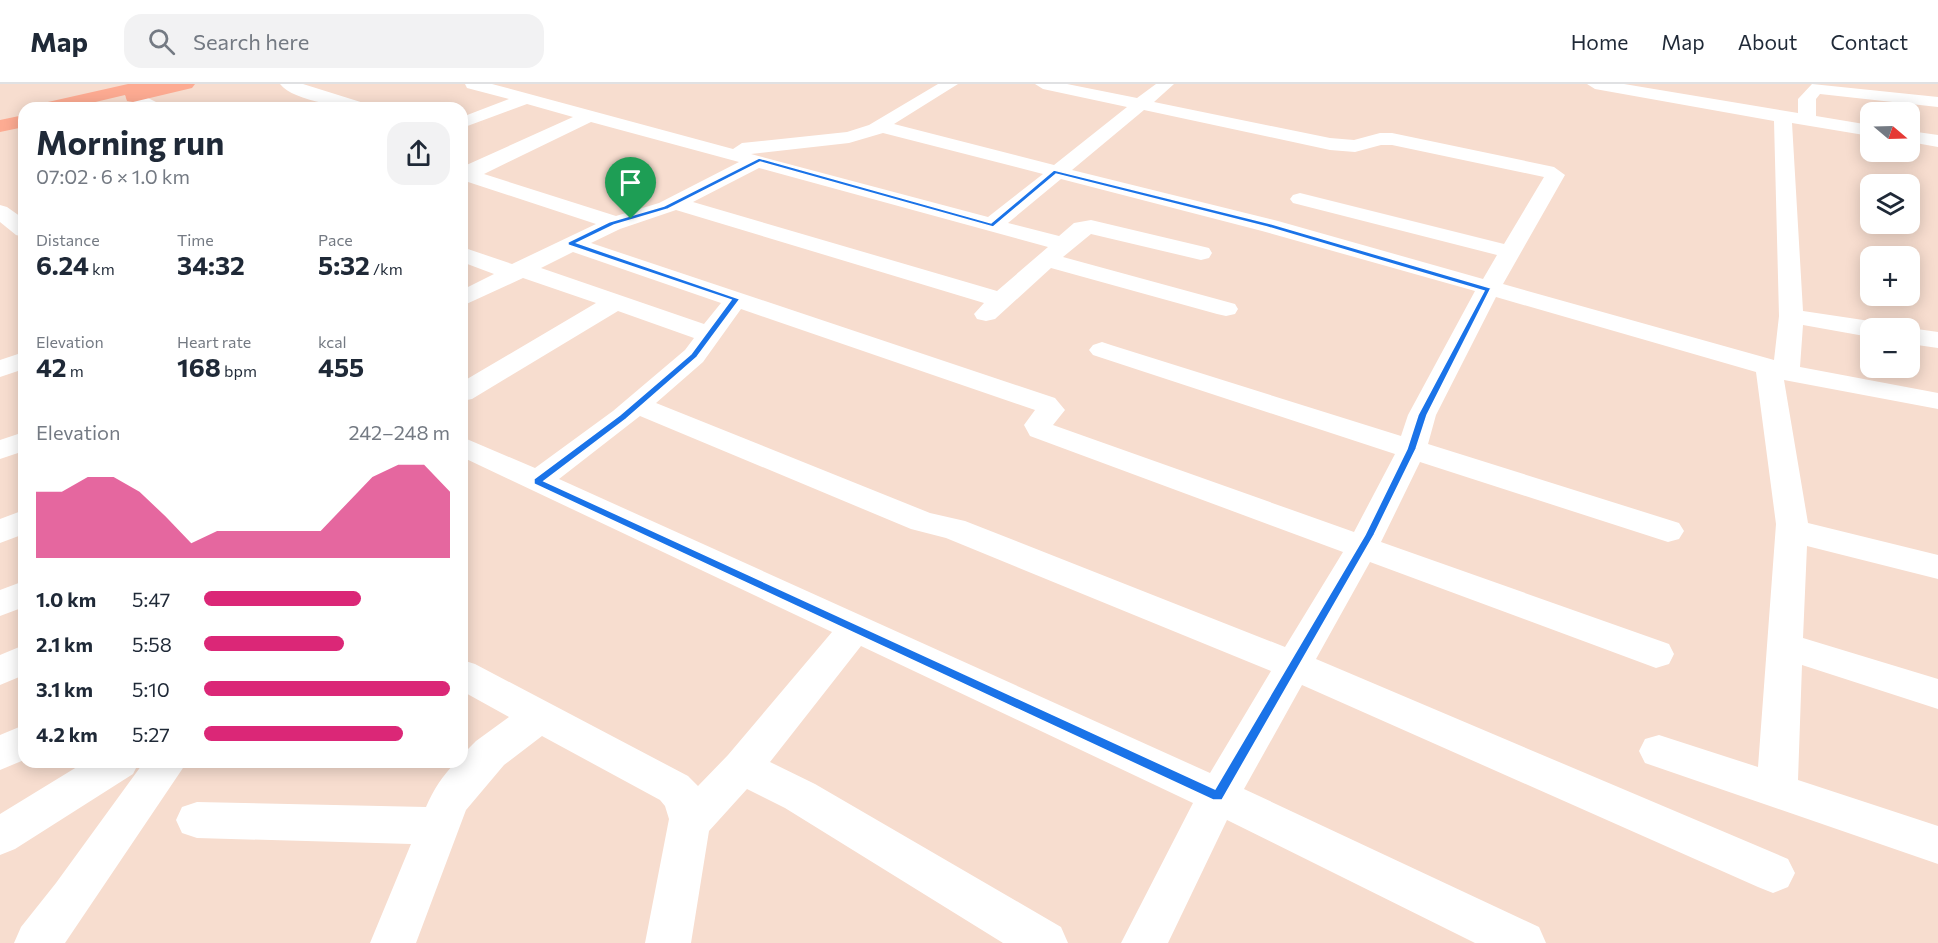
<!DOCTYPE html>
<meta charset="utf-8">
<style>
:root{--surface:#fff;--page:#f2f2f3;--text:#1f2937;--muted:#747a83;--line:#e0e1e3;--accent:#db2777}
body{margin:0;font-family:Commissioner,sans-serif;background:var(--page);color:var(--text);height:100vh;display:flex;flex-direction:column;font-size:22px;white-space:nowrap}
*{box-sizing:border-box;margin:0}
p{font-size:20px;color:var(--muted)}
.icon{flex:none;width:33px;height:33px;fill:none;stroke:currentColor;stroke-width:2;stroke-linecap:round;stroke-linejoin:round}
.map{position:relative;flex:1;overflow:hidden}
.panel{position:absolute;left:18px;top:18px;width:450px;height:666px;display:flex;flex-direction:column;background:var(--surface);border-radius:18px;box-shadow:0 3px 15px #0003}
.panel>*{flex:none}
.needle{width:39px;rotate:109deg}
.fabs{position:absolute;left:1860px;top:18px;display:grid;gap:12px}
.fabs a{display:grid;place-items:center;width:60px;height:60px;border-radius:12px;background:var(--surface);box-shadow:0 3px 15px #0003;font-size:30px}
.pin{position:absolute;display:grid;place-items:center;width:51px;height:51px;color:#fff;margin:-62px -26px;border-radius:50% 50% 50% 0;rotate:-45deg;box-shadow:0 0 6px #0007}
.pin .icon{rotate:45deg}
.round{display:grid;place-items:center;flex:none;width:63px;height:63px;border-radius:18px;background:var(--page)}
.head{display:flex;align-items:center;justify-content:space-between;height:102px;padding:0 18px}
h1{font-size:33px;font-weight:700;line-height:45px}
.figures{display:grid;grid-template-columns:repeat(3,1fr);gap:9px;height:102px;padding:6px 18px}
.figures div{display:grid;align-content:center}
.figures b{font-size:26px;font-weight:700}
.figures small{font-size:16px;font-weight:400}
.figures p{font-size:16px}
.chart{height:168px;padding:12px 18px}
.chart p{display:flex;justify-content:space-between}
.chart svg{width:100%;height:108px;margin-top:6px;fill:var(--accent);opacity:.7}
ul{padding:0 18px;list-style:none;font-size:20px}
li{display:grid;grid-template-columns:96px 72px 1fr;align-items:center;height:45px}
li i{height:15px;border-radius:8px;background:var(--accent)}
header{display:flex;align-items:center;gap:36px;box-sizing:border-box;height:84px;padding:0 30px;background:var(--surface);border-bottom:2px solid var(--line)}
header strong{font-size:28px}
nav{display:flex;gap:33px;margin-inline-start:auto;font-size:21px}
.search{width:420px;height:54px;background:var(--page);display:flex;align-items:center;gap:15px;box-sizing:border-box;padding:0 21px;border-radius:18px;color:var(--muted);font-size:22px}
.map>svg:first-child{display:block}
.residential{fill:#f7ddcf;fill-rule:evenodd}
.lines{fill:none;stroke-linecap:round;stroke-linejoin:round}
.minor{fill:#fff;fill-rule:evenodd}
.trunk{fill:#fdab92;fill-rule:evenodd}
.route{fill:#1a73e8;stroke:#fff;stroke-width:1.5;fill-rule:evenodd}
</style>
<header>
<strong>Map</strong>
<div class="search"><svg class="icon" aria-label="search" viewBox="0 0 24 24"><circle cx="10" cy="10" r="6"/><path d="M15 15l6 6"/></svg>Search here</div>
<nav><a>Home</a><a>Map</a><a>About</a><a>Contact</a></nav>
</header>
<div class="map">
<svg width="1938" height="859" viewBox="0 0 1938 859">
<rect width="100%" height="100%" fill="#fdeade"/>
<path class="residential" d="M 0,0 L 1938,0 L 1938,859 L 0,859 ZM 24,24 L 462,24 L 462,678 L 24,678 ZM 1870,28 L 1910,28 L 1910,68 L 1870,68 ZM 1870,100 L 1910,100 L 1910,140 L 1870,140 ZM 1870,172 L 1910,172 L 1910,212 L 1870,212 ZM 1870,244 L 1910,244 L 1910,284 L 1870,284 Z"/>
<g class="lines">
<path class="minor" d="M 280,0 L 303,0 L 367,20 L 370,24 C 348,24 294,18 280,0 Z
M 465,0 L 492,0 L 733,65 L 742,59 L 847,48 L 869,41 L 938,0 L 958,0 L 894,40 L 1054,81 L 1127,23 L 1043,5 L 1035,0 L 1067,0 L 1137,14 L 1156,0 L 1174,0 L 1154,18 L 1330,54 L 1354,56 L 1380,49 L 1392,49 L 1554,83 L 1565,91 L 1503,200 L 1774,276 L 1779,232 L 1774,37 L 1595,5 L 1587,0 L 1624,0 L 1798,29 L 1798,15 L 1812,0 L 1938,13 L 1938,23 L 1820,10 L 1816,15 L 1816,32 L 1870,41 L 1870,52 L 1792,39 L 1803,227 L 1870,237 L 1879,240 L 1882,244 L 1870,244 L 1870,253 L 1803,241 L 1800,283 L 1938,309 L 1938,325 L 1784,296 L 1808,439 L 1938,471 L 1938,495 L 1807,462 L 1803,554 L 1938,595 L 1938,625 L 1802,581 L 1798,696 L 1938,742 L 1938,780 L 1645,679 L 1639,667 L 1645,655 L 1659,651 L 1758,683 L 1776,440 L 1756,288 L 1496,213 L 1436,331 L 1428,360 L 1679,439 L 1684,447 L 1679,455 L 1668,458 L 1420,378 L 1381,458 L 1669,560 L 1674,570 L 1669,580 L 1656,584 L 1370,478 L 1316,575 L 1788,775 L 1795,789 L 1788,803 L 1773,809 L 1758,803 L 1302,601 L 1244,705 L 1539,843 L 1546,859 L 1475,859 L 1227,736 L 1168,859 L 1121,859 L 1193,719 L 861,562 L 770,678 L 815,700 L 1061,843 L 1068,859 L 1003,859 L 785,724 L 747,705 L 709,747 L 691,859 L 645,859 L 669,735 L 665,722 L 660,716 L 542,652 L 504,681 L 466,726 L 416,859 L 370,859 L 411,760 L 197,754 L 182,749 L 176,736 L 182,723 L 197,718 L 426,723 C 433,706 443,691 456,678 L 462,678 L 462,671 L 476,657 L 509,633 L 462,607 L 462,576 L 475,580 L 688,692 L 698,702 L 728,671 L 832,548 L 462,373 L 462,353 L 535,384 L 613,327 L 685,266 L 694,254 L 618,227 L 472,315 L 462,317 L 462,298 L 596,219 L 523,194 L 462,222 L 462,206 L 494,190 L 462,178 L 462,163 L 512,180 L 596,140 L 462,96 L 462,83 L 573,33 L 527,20 L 462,44 L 462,33 L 509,15 L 467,4 ZM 1144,26 L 1330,66 L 1355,68 L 1381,61 L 1392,61 L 1544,93 L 1504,160 L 1300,109 L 1293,111 L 1290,115 L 1293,119 L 1497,171 L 1483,195 L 1278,137 L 1072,86 ZM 591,38 L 739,78 L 659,119 L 616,132 L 484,90 ZM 883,49 L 1043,90 L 988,133 L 751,70 L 849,59 ZM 759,84 L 1048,163 L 997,207 L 693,118 ZM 1061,95 L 1262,147 L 1475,207 L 1408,331 L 1401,352 L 1111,261 L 1102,258 L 1093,261 L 1089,266 L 1093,271 L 1395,370 L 1354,448 L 1053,341 L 1065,326 L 1055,314 L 591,159 L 620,145 L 676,126 L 984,219 L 974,230 L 977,235 L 986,237 L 995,235 L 1051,184 L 1217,230 L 1226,232 L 1235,230 L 1238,225 L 1235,220 L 1063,173 L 1091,150 L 1201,176 L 1209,174 L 1212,169 L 1209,164 L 1091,136 L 1074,139 L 1059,152 L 1008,139 ZM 573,168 L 721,219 L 704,240 L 541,184 ZM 741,225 L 1035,326 L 1024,341 L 1030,352 L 1343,468 L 1285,563 L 965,437 L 930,429 L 656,319 L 703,278 ZM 640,332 L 911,445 L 946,454 L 1271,587 L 1210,689 L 559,395 Z
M 134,7 L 160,20 L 163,24 L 142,24 L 125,12 Z
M 1910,47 L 1938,51 L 1938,63 L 1910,58 Z
M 0,121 L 7,123 L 24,135 L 24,153 L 16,151 L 0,138 Z
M 1910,244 L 1938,248 L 1938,264 L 1910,260 Z
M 24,268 L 24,285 L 0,293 L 0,276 Z
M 24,348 L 24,367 L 0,375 L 0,356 Z
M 24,426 L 24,450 L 0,459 L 0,435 Z
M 24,497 L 24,523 L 0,532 L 0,506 Z
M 24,561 L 24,591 L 0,601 L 0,571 Z
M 24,641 L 24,676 L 0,686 L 0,651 Z
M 85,678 L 139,678 L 133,690 L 15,765 L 0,771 L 0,730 Z
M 144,678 L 187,678 L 65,859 L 14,859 L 21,843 L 56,799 Z"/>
<path class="trunk" d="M 128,0 L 195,0 L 192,4 L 133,18 L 127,17 L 125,11 L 70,24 L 37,24 L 39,20 Z
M 24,31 L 24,43 L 0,48 L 0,36 Z"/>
</g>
<path class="route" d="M 759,74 L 991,139 L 1054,86 L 1272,140 L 1491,204 L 1427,331 L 1416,365 L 1374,451 L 1222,716 L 1213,716 L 534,400 L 534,395 L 620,331 L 691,270 L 731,216 L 568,161 L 568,158 L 609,138 L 664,122 ZM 760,78 L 993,143 L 1056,90 L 1267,143 L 1484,207 L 1418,331 L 1407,365 L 1365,451 L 1215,705 L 544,397 L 626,335 L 697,273 L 740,215 L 577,159 L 614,141 L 668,125 Z"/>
</svg>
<div class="fabs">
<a><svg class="needle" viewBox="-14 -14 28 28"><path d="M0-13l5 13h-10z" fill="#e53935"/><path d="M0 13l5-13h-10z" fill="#747a83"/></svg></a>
<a><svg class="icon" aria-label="layers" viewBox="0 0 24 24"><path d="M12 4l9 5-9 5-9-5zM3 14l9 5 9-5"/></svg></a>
<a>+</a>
<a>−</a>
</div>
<div class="pin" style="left:631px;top:135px;background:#1e9e55"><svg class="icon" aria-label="arrive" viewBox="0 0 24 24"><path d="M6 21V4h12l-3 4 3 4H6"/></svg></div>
<section class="panel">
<div class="head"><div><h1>Morning run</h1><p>07:02 · 6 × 1.0 km</p></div><a class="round"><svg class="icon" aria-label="share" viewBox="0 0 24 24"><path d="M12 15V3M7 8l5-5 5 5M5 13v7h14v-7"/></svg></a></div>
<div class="figures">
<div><p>Distance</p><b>6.24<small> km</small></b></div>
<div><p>Time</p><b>34:32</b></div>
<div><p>Pace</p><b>5:32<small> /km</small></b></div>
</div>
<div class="figures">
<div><p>Elevation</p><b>42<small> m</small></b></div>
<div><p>Heart rate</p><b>168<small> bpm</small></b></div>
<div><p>kcal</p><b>455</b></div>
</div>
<div class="chart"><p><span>Elevation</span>242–248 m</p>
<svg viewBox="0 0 160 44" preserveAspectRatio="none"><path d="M0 44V17L10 17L20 11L30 11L40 17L50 27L60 38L70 33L80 33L90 33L100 33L110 33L120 22L130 11L140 6L150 6L160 17V44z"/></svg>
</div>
<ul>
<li><b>1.0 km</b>5:47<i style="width:64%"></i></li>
<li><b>2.1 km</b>5:58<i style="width:57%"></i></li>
<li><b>3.1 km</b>5:10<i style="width:100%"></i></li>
<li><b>4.2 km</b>5:27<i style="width:81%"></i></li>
</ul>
</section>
</div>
